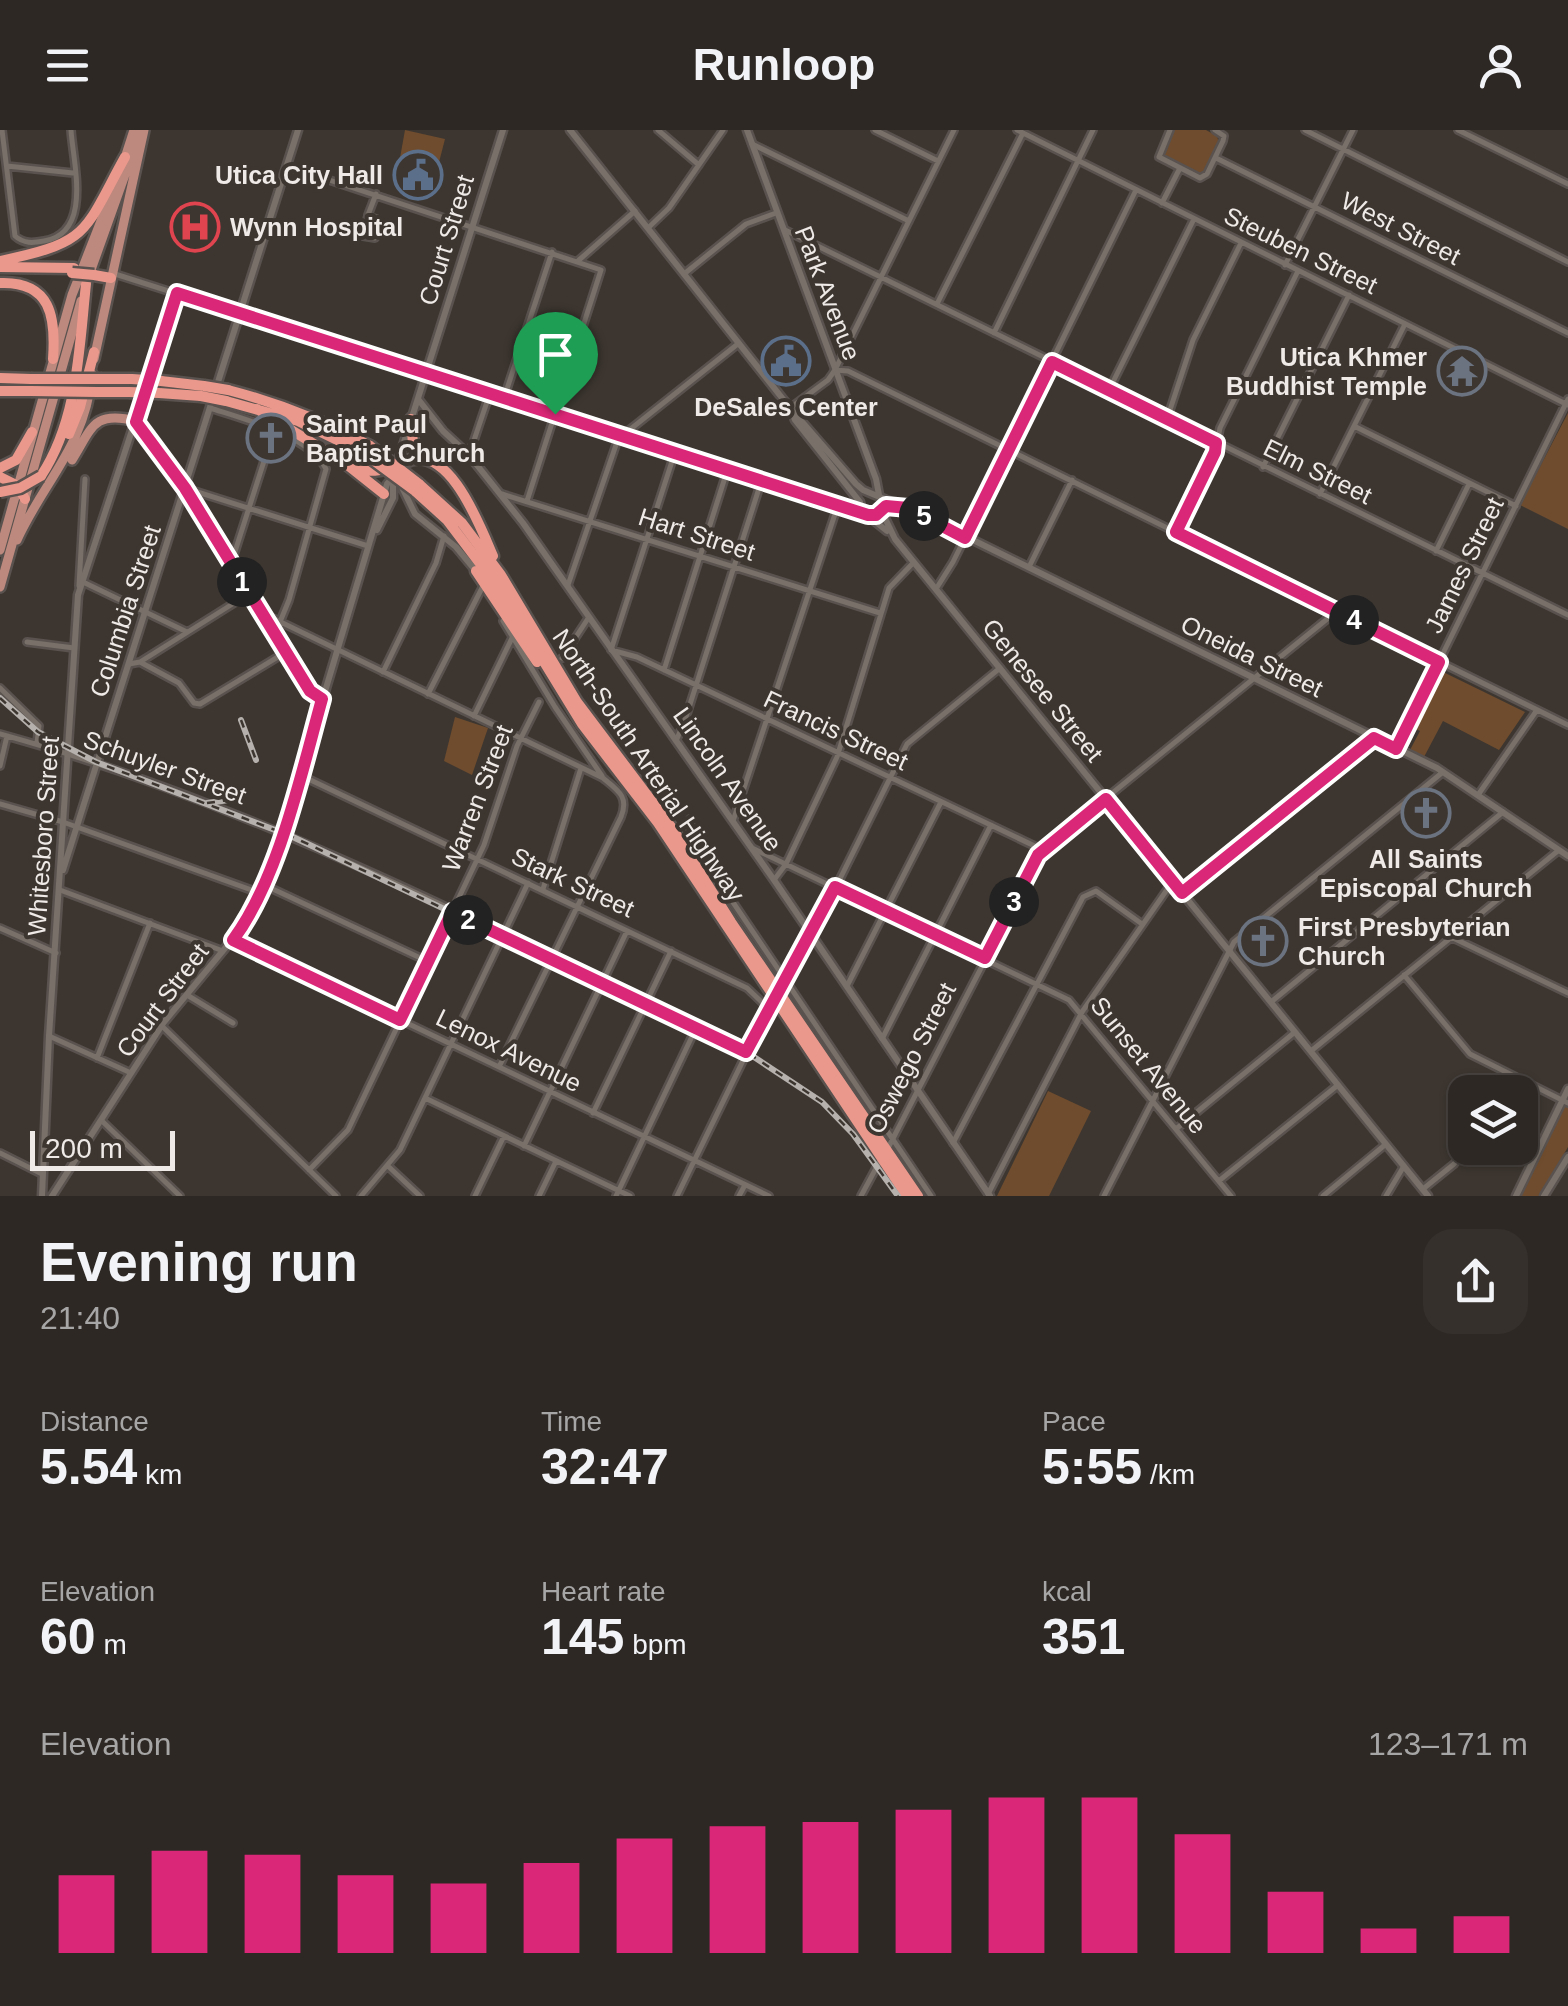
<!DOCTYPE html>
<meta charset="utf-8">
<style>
:root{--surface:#2e2824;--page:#36302c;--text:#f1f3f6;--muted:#a7a6a6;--line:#494441;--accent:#db2777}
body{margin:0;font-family:Arial,sans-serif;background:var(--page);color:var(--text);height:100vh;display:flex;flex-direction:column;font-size:38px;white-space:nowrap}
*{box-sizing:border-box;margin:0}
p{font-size:32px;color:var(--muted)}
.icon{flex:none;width:55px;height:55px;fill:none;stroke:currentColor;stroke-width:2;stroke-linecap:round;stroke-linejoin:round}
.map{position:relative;height:1066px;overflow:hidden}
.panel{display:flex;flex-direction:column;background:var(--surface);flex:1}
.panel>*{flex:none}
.tools{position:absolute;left:1448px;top:945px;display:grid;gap:20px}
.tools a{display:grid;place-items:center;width:90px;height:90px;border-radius:20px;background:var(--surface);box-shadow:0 2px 8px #0004,0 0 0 2px var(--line);font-size:50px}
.scale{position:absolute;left:30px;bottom:25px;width:145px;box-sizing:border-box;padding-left:10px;border:5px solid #efeae7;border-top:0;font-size:28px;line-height:35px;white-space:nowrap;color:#efeae7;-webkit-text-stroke:8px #3d3630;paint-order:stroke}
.pin{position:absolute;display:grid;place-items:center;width:85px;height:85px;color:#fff;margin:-102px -42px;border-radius:50% 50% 50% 0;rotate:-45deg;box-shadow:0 0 10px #0007}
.pin .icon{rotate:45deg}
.km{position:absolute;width:50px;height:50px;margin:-25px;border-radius:50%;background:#222;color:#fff;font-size:28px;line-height:50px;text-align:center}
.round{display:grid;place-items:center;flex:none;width:105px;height:105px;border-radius:30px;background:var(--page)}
.headline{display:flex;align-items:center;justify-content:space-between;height:170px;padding:0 40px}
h1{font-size:55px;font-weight:600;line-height:75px}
.metrics{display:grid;grid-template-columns:repeat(3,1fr);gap:15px;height:170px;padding:10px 40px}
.metrics div{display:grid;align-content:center}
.metrics b{font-size:50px;font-weight:600}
.metrics small{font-size:28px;font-weight:400}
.metrics p{font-size:28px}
.chart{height:280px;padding:20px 40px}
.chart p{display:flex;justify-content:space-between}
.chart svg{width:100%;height:180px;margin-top:10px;stroke:var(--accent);stroke-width:6}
header{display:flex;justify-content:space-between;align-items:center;height:130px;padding:0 40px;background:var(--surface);font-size:45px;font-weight:600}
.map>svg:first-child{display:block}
.green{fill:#6f4c2d}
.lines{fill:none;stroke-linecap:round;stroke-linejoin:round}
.street-casing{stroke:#59524e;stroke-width:10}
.secondary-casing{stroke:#59524e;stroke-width:11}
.primary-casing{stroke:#59524e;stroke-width:14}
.highway-casing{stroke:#59524e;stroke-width:15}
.street{stroke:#787069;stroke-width:5}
.secondary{stroke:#787069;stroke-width:6}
.primary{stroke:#bd887e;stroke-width:9}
.highway{stroke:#eb988c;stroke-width:10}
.rail-casing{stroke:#b6b1ad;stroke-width:6}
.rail{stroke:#3d3630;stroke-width:2.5;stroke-dasharray:8;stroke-linecap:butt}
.highway-bridge-casing{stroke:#59524e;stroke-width:15;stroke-linecap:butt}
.highway-bridge{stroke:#eb988c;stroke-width:10}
.route-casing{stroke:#fff;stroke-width:20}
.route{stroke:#db2777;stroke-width:12}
.labels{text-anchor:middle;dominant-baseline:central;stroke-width:8;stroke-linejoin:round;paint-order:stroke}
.poi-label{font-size:25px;font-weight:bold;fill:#efeae7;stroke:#3d3630;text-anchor:start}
.street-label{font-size:25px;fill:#efeae7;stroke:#3d3630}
</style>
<header><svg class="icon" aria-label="menu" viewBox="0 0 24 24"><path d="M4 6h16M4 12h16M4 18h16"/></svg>Runloop<svg class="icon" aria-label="person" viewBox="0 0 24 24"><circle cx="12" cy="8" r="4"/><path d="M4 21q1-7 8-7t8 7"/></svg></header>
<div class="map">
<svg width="1568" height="1066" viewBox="0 0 1568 1066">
<rect width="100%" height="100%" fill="#3d3630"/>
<path class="green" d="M 405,0 L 445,9 L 437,40 L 400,28 Z
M 1174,0 L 1206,0 L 1217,6 L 1219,13 L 1205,42 L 1195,44 L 1164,26 L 1162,20 Z
M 1568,283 L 1568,399 L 1520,375 Z
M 1437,539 L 1525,582 L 1499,620 L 1443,591 L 1424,627 L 1410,620 L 1420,601 L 1410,596 Z
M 455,587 L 488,598 L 472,645 L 444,631 Z
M 1048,961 L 1091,981 L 1049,1066 L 997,1066 Z
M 1568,968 L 1568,1017 L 1539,1066 L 1520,1066 Z"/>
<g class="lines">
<g class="street-casing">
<path id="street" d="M 2,0 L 15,106 C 24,114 33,113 44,111 C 93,103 73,33 71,0
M 658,0 L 699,35
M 875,0 L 938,31
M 1017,0 L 1568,275
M 1170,0 L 1159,27 L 1200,48 L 1207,44 L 1223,11 L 1224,6 L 1215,0
M 1305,0 L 1568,132
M 1458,0 L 1568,54
M 752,14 L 909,91
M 1216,28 L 1568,203
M 7,36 L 73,43
M 287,36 L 601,140 L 527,371
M 1162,73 L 1180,38
M 368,85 L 376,64
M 368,86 L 378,90 L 381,96 L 375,108 L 363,106 Z
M 648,98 L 669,78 L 723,0
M 785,100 L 1568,485
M 579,130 L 635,81
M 1285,135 L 1353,0
M 115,144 L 861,382
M 684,144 L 746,94 L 776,83
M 937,174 L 1023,3
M 994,203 L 1093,0
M 835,240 L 848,241 L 1568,595
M 1109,260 L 1194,89
M 504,268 L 552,122
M 210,278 C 244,289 310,306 326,339 L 289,470 L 275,504
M 790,278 L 828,250 L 835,240 L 954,0
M 1167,289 L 1193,210 L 1241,113
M 136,291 L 185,359 L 310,561 L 322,569
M 1354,296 L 1516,376
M 675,322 L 611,520 L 637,527 L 1041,719
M 469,325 L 490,263
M 1263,337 L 1349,165
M 188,359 L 368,416
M 502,364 L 880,483
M 1320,364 L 1405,194
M 1176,402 L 1216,318 L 1220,298 L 1298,141
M 1436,421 L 1469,354
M 231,434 L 274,300
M 1029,437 L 1072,350
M 83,452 L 187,502
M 568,455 L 618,309 L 739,213
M 79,456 L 85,349
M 936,459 L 953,432 L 1136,60
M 262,483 L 603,648 C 619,661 629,667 621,687 L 499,937
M 503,491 L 555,577 L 602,646
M 27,512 L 74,518
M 562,528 L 589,487
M 140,532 L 179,553 L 194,573 L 200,574 L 286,522
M 129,534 L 140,532 L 250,463
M 664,540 L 728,338
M 383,542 L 436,433 L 444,406
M 0,558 L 39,596 L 37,613
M 428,564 L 483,456
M 474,586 L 513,506
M 0,604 C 261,676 503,805 746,922
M 676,611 L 685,590 L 762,349
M 1396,619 L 1568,269
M 0,636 L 7,606
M 300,645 L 747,858 L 768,878
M 1478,665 L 1537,580
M 0,674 L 63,692 L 257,762
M 690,689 L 691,710 L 931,1066
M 733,691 L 838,375
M 752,718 L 1069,870 L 1231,1066
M 774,750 L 786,734 L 837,627 L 889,458 L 914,432
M 262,754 L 429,832
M 543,759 L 581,638
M 60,760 L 223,821
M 1182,763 L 1374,608
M 0,798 L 56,823
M 1451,807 L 1568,863
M 233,810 L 769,1066
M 1404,845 L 1470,924 L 1568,973
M 847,856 L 941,672
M 779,859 L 818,793 L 907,614 L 1000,538
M 187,865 L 233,893
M 1271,872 L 1503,682
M 162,896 L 336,1066
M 49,906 L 131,943
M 882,909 L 991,695
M 1311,921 L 1559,720
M 97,928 L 150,793
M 1495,962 L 1505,942
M 425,968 L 630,1066
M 593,983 L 671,821
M 101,990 L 180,1066
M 1176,999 L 1295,902
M 953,1013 L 1083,767 L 1096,761 L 1142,794
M 524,1016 L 627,801
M 887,1020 L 1042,720 L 1337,481
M 0,1023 L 42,1044
M 389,1037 L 420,1066
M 309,1040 L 348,1000 L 484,715 L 517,616 L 539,572
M 1220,1050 L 1338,955
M 1423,1059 L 1454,1034 L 1467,1018
M 988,1064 L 1082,882 L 1173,751
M 361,1066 L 400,1020 L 528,753
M 475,1066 L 504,1006
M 539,1066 L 556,1031
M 616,1066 L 696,898
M 677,1066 L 773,869
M 739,1066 L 745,1055
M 861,1066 L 881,1029
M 1104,1066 L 1234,812 L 1443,642
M 1323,1066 L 1386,1014
M 1386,1066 L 1404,1036"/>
</g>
<g class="secondary-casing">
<path id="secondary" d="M 570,0 L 790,278 L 856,354 L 863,360 L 918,383 L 1437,638 L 1568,726
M 747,0 L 876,349 L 879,365
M 418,269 L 443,301 L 469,325 L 523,393 L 774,750 L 990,1066
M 791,280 L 795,290 L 860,372 L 862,381 L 887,401
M 398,349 L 415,384 L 456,417 L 476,441
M 881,380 L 895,409 L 1428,1066
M 377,400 L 393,368 L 393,348
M 63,740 L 298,0
M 42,1066 L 49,906 L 78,465 L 177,163
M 52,1066 L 164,892 L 245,794 L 283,702 L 387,354 L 393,347 L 503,0
M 1516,1066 L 1568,959
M 1544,1066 L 1568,1027"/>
</g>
<g class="primary-casing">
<path id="primary" d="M 124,31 L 134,0
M 87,151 L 141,0
M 94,229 L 144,0
M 72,330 C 92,298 93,280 136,291
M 17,410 C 45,349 85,317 92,244
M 0,420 L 72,165 L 117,50
M 0,457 L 81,171"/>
</g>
<g class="highway-casing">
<path id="highway" d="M 0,131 C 91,112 83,103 125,27
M 0,137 L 74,138
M 94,145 L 111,148
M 0,153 C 51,151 56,187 53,229
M 0,248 L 31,249
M 102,249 L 132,249
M 161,251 L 204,256
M 228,260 C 278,273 324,291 370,316
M 0,261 L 31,261
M 97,262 L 129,262
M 159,263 L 201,266
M 226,271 L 298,291 L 362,322
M 257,279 L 345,333 L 384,364
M 411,289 L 413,314 L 428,330
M 69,304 L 80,277 L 94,222
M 345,333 C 367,345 383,342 405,332 C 448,310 480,396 493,426
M 0,338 L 16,330 L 32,302
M 41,346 C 78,290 79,219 86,154
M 0,347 L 18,356 L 25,369
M 419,354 L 462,393 L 501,445 L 577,572 L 672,698 L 731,792 L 918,1066
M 415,361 L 447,390 L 500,460 L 582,594 L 658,693 L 907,1066
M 476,441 L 537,532"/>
</g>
<use href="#street" class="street"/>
<use href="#secondary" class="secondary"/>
<use href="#primary" class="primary"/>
<use href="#highway" class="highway"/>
<g class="rail-casing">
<path id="rail" d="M 0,568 L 38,602 L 96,632 L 291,706 L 751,925 L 822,972 L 853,1004 L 898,1066
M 241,590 L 256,630
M 207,673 L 229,670 L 244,661"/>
</g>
<use href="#rail" class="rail"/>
<g class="highway-bridge-casing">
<path id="highway-bridge" d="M 72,143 L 94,145
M 31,249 L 102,249
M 132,249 L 161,251
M 204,256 L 228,260
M 31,261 L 97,262
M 129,262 L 159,263
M 201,266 L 226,271
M 370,316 L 419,354
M 362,322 L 415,361
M 0,362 L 20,358 L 41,346"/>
</g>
<use href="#highway-bridge" class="highway-bridge"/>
</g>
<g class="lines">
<g class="route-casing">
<path id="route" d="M 177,163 L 868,385 L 876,385 L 886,376 L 908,378 L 965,408 L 1052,232 L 1216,313 L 1215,322 L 1176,402 L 1439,532 L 1396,619 L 1374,608 L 1182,763 L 1106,669 L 1038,725 L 985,828 L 835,757 L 746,922 L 452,782 L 400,890 L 233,810 C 279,748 301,644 322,569 L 310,561 L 185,358 L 136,292 Z"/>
</g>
<use href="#route" class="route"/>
</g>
<defs>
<g id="civic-ring" transform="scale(2.5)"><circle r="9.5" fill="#3d3630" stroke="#5c6f8a" stroke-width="1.5"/><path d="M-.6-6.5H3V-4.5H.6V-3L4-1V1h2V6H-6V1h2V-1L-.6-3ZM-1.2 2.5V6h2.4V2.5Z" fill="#5c6f8a"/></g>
<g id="hospital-ring" transform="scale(2.5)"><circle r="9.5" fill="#3d3630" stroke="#e0444e" stroke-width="1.5"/><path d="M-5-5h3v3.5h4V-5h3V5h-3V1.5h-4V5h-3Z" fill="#e0444e"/></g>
<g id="temple-ring" transform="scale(2.5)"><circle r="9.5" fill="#3d3630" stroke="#6b7280" stroke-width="1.5"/><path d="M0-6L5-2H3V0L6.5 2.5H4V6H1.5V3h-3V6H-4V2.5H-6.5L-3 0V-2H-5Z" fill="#6b7280"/></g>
<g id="church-ring" transform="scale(2.5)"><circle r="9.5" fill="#3d3630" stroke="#6b7280" stroke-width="1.5"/><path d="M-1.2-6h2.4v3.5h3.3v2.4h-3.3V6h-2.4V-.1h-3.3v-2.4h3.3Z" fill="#6b7280"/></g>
</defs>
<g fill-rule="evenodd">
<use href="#civic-ring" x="418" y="45"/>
<use href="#hospital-ring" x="195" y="97"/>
<use href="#civic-ring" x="786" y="231"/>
<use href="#temple-ring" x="1462" y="241"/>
<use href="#church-ring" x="271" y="308"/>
<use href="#church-ring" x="1426" y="683"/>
<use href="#church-ring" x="1263" y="811"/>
</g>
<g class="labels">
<g class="poi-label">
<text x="383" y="45" text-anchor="end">Utica City Hall</text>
<text x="230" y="97">Wynn Hospital</text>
<text x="1427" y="227" text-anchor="end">Utica Khmer<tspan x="1427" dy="29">Buddhist Temple</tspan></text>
<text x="786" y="277" text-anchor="middle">DeSales Center</text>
<text x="306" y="294">Saint Paul<tspan x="306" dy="29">Baptist Church</tspan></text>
<text x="1426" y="729" text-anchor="middle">All Saints<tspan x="1426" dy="29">Episcopal Church</tspan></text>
<text x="1298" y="797">First Presbyterian<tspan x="1298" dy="29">Church</tspan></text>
</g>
<g class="street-label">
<text transform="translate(1401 98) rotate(27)">West Street</text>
<text transform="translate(446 110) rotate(-73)">Court Street</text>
<text transform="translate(1301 120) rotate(26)">Steuben Street</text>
<text transform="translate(828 163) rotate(69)">Park Avenue</text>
<text transform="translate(1318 341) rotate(26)">Elm Street</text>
<text transform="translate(697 404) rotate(18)">Hart Street</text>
<text transform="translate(1464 435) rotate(-64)">James Street</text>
<text transform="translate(125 481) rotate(-72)">Columbia Street</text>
<text transform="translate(1252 526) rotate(26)">Oneida Street</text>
<text transform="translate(1043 560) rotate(51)">Genesee Street</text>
<text transform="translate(836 600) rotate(25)">Francis Street</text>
<text transform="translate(649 635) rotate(56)">North-South Arterial Highway</text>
<text transform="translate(165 637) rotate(20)">Schuyler Street</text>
<text transform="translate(728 649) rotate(55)">Lincoln Avenue</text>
<text transform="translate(477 668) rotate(-69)">Warren Street</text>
<text transform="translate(43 706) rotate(-86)">Whitesboro Street</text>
<text transform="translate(573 752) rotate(25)">Stark Street</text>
<text transform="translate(162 870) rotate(-53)">Court Street</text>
<text transform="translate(509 920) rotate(26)">Lenox Avenue</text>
<text transform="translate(911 928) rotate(-63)">Oswego Street</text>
<text transform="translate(1149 935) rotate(51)">Sunset Avenue</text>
</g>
</g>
</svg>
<div class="tools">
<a><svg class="icon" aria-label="layers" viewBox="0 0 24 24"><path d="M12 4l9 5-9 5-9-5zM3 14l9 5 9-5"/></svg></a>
</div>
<div class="scale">200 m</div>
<div class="pin" style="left:555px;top:284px;background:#1e9e55"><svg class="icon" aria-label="arrive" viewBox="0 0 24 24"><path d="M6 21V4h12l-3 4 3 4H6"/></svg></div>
<b class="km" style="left:242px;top:452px">1</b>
<b class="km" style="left:468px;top:790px">2</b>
<b class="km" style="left:1014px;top:772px">3</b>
<b class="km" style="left:1354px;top:490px">4</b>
<b class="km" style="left:924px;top:386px">5</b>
</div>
<section class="panel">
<div class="headline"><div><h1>Evening run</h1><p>21:40</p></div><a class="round"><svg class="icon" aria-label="share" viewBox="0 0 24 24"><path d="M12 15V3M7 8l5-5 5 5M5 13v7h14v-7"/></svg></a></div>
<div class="metrics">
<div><p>Distance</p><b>5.54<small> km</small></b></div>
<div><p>Time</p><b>32:47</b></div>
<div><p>Pace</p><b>5:55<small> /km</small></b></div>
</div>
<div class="metrics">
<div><p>Elevation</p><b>60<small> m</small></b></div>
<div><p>Heart rate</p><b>145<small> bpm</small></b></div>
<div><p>kcal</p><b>351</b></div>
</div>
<div class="chart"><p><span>Elevation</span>123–171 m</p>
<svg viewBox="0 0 160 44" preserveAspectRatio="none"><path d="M5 44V25M15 44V19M25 44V20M35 44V25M45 44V27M55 44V22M65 44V16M75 44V13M85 44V12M95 44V9M105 44V6M115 44V6M125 44V15M135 44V29M145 44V38M155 44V35"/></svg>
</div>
</section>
